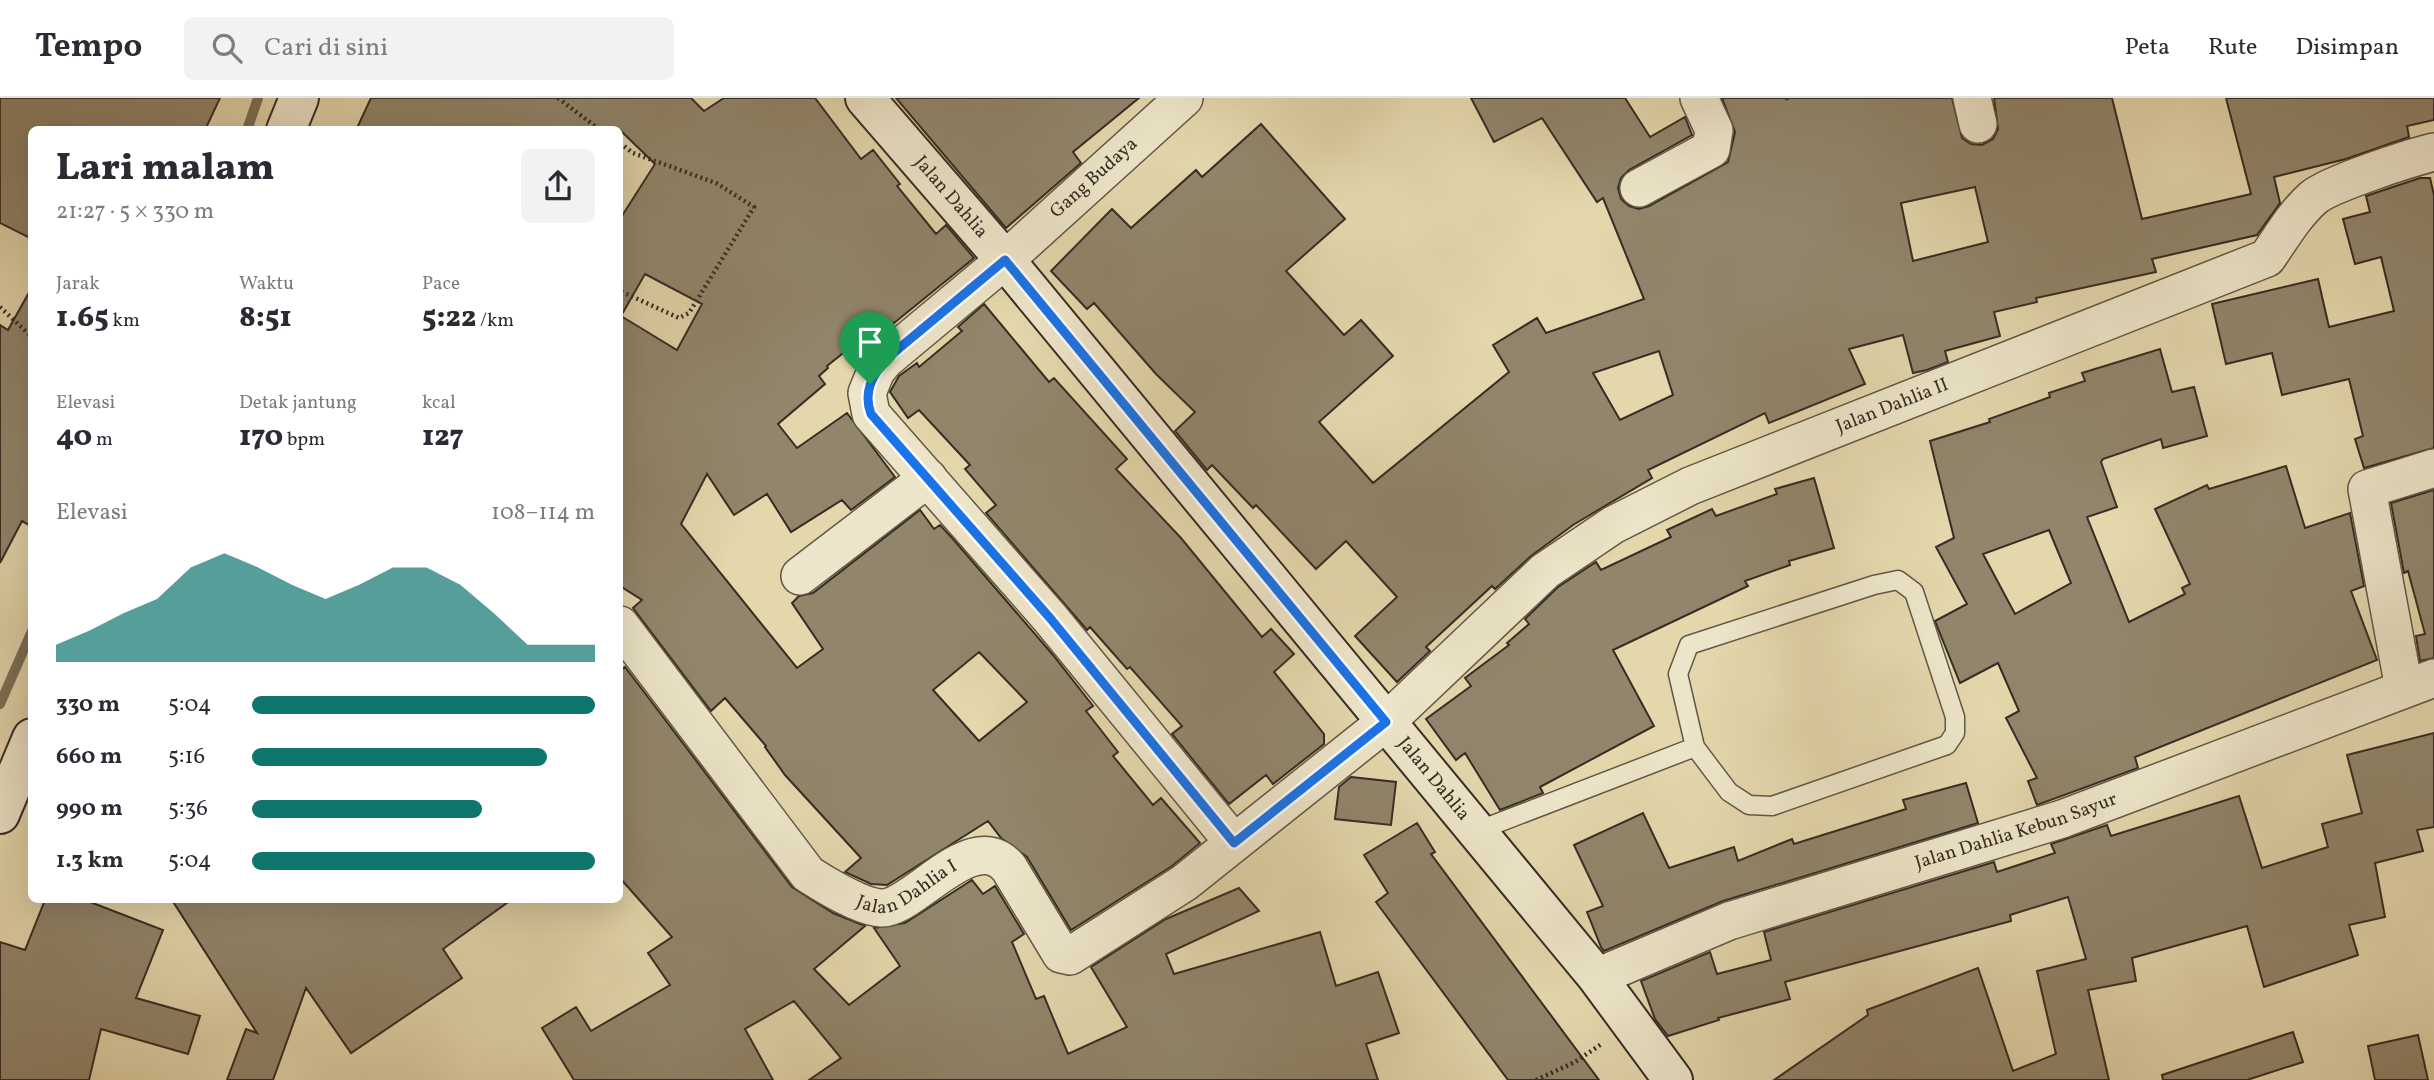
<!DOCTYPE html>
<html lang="id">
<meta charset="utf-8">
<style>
:root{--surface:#fff;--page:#f2f2f3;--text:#2b2b33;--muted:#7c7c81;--line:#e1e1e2;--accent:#0f766e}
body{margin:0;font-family:Vollkorn,serif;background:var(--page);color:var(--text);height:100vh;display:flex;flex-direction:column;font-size:26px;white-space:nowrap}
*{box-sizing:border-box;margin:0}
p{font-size:23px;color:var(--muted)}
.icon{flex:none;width:38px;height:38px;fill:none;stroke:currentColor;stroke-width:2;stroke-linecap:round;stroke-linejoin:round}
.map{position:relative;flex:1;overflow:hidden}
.panel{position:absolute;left:28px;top:28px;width:595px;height:777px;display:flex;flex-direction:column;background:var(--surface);border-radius:10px;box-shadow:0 7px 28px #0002}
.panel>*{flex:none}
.pin{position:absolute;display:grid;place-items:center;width:60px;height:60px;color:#fff;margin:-72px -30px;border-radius:50% 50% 50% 0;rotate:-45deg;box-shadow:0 0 7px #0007}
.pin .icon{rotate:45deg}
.round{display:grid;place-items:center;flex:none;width:74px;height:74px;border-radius:10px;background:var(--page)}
.overview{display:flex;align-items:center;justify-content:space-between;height:119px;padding:0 28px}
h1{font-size:38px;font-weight:800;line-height:52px}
.figures{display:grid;grid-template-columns:repeat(3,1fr);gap:10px;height:119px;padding:7px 28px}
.figures div{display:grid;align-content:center}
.figures b{font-size:30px;font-weight:800}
.figures small{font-size:19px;font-weight:400}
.figures p{font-size:19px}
.chart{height:196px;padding:14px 28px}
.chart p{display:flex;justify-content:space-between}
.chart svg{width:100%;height:126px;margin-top:7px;fill:var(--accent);opacity:.7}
ul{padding:0 28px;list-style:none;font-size:23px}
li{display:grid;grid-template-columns:112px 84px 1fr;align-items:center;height:52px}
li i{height:18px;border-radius:9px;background:var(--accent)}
header{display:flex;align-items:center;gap:42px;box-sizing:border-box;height:98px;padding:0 35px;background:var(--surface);border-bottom:2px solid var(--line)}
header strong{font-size:33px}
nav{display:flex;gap:38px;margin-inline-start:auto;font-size:24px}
.search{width:490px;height:63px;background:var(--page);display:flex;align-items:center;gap:18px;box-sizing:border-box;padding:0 24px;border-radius:10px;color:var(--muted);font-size:26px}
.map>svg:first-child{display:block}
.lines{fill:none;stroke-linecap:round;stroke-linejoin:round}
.stream{stroke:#7b705a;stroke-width:10}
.building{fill:#91856b;stroke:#372c24;stroke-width:2;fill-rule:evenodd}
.lane-casing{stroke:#625746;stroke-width:21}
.street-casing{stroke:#625746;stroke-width:40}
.secondary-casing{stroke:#372c24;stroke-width:42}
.path{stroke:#372c24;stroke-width:4.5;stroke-dasharray:2 3.5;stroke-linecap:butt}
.lane{stroke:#ede5c9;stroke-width:18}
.street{stroke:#ede5c9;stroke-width:37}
.secondary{stroke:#ede5c9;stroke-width:38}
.route-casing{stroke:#fff;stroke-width:14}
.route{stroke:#1a73e8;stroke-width:9}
.labels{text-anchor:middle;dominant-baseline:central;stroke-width:7;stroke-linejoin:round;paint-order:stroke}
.street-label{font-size:19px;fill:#372c24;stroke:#ede5c9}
</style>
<header>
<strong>Tempo</strong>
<div class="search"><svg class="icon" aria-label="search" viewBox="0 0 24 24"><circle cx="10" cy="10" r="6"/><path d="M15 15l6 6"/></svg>Cari di sini</div>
<nav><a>Peta</a><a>Rute</a><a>Disimpan</a></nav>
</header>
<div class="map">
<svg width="2434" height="982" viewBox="0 0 2434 982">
<rect width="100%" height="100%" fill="#e4d7ac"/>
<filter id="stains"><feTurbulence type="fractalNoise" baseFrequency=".00286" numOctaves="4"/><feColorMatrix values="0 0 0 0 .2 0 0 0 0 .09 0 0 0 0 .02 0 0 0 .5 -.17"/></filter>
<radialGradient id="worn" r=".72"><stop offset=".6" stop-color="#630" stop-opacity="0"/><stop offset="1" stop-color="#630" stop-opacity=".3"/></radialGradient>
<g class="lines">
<path class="stream" d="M 247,32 L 258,0
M 0,606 L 32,533"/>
</g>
<path class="building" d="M 0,0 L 220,0 L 205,32 L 32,32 L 32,141 L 0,125 Z
M 371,0 L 691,0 L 704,13 L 724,0 L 815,0 L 861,61 L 873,52 L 900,86 L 897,88 L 936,136 L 946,127 L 974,160 L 883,234 L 877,228 L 827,268 L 828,270 L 819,278 L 825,286 L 778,326 L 797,350 L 847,315 L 895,379 L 851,412 L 842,402 L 791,434 L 767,396 L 734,417 L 707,376 L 681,426 L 797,570 L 823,551 L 792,505 L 799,498 L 813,495 L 920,412 L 934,431 L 940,427 L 953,441 L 1053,557 L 1093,608 L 1086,613 L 1118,654 L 1113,658 L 1153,707 L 1161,700 L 1200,745 L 1172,768 L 1071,832 L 1027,759 L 1001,740 L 988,723 L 887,787 L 871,786 L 845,774 L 861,760 L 785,677 L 765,649 L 766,648 L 725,600 L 711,613 L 633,510 L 642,502 L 620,488 L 620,121 L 655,66 L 620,32 L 356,32 ZM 645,176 L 702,206 L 677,252 L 621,218 ZM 979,554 L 1027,604 L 979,643 L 933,592 Z
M 896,0 L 1139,0 L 1073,54 L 1081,65 L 1006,130 Z
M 1471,0 L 1625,0 L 1650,39 L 1685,19 L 1692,37 L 1629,72 L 1621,80 L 1618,90 L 1621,101 L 1629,108 L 1639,111 L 1649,108 L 1728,64 L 1735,34 L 1722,0 L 1952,0 L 1962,40 L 1971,46 L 1982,47 L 1993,41 L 1998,31 L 1994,0 L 2112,0 L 2142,121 L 2251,96 L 2226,0 L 2434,0 L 2434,22 L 2407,28 L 2409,39 L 2346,61 L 2274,79 L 2280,105 L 2257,137 L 2152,161 L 2156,174 L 2036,200 L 2037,204 L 1994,214 L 2000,238 L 1945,253 L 1948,264 L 1927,272 L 1913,275 L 1903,237 L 1849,251 L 1865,286 L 1769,325 L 1765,315 L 1648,372 L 1652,380 L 1573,427 L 1531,458 L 1495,491 L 1492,488 L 1426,549 L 1430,553 L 1397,584 L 1355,538 L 1397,499 L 1346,443 L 1316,471 L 1256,407 L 1253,410 L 1212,367 L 1207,372 L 1175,333 L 1195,314 L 1156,276 L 1094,205 L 1087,211 L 1051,173 L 1112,111 L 1131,130 L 1196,72 L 1202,79 L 1261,26 L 1345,121 L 1286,173 L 1344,237 L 1361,222 L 1393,258 L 1319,324 L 1373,385 L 1509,274 L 1493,247 L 1537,220 L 1546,235 L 1644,201 L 1603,100 L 1597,104 L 1542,20 L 1494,44 ZM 1975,89 L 1988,144 L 1913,163 L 1901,105 ZM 1659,253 L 1673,297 L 1620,322 L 1593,275 Z
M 2420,80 L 2430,80 L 2434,97 L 2434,350 L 2364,370 L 2355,341 L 2363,338 L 2349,281 L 2282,297 L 2272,255 L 2226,266 L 2212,206 L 2318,181 L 2329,229 L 2394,213 L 2381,159 L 2355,166 L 2343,121 L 2370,114 L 2366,98 Z
M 32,189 L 32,429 L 22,423 L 0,465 L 0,227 L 8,232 Z
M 984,206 L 1049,284 L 1054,280 L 1127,361 L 1116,371 L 1181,440 L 1262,539 L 1271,531 L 1294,556 L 1274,574 L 1324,636 L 1324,646 L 1273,686 L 1266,677 L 1229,706 L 1172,636 L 1182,628 L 1130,569 L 1127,571 L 1090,529 L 1087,532 L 986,415 L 996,407 L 965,371 L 970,367 L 919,312 L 908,320 L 890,294 L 899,278 L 917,265 L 919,269 L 962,233 L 958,229 Z
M 2160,251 L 2172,294 L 2194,289 L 2207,338 L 2163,350 L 2161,341 L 2103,361 L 2101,364 L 2117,409 L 2087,419 L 2129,524 L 2185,496 L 2182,490 L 2190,486 L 2155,411 L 2207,387 L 2209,391 L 2286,368 L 2305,430 L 2350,415 L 2364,488 L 2351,493 L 2377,562 L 2135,659 L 2138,670 L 2037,707 L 2028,683 L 2037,680 L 2006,620 L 2019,613 L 1998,565 L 1960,585 L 1935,523 L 1967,506 L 1936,449 L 1954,440 L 1930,343 L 1990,324 L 1989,321 L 2050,299 L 2049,295 L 2085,283 L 2082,275 ZM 2049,432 L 2071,485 L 2015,516 L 1983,456 Z
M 1814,380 L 1834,450 L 1789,463 L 1790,467 L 1745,483 L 1748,488 L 1613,552 L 1654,628 L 1540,689 L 1543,695 L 1500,712 L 1465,655 L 1456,662 L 1426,621 L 1471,588 L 1465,580 L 1509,547 L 1507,545 L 1529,526 L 1525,521 L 1558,489 L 1596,464 L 1601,472 L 1671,439 L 1667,432 L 1712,411 L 1716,418 L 1777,396 L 1775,391 Z
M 2434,392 L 2434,560 L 2420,563 L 2416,538 L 2425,536 L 2408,473 L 2404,475 L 2391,405 Z
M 625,569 L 792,789 L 833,815 L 865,828 L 814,871 L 849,907 L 900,868 L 874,830 L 905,825 L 972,782 L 983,796 L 995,788 L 1024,836 L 1012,844 L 1036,901 L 1044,898 L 1068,956 L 1127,929 L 1091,869 L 1166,821 L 1239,790 L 1259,813 L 1166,856 L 1174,876 L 1320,834 L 1336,888 L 1378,874 L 1399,935 L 1366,946 L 1378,982 L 809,982 L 841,960 L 794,903 L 745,931 L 773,982 L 574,982 L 542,930 L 576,909 L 591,933 L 670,887 L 648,855 L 672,839 L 620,780 L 620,573 Z
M 2434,635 L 2434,729 L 2417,732 L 2423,753 L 2375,765 L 2385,819 L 2349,827 L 2358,857 L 2264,889 L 2247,828 L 2132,860 L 2136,883 L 2088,892 L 2109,982 L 1774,982 L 1868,917 L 1867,912 L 1978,870 L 2013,973 L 2056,956 L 2037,873 L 2086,861 L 2068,799 L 2010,817 L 2011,823 L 1785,884 L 1790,901 L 1718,920 L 1719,922 L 1668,938 L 1655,921 L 1641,883 L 1710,854 L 1717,876 L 1771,862 L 1764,834 L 1994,764 L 1997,774 L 2055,755 L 2051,746 L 2107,727 L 2111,738 L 2239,698 L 2262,770 L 2328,749 L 2322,726 L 2362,715 L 2347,657 Z
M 1351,679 L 1396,684 L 1391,727 L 1335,721 L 1339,689 Z
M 1966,685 L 1978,725 L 1723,803 L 1604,853 L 1601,849 L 1587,814 L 1603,808 L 1574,747 L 1643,715 L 1669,770 L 1734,749 L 1738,763 L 1792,741 L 1794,746 L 1906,711 L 1903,702 Z
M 1417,725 L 1435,754 L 1431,756 L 1599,982 L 1508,982 L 1376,804 L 1388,795 L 1364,757 Z
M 45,802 L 85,802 L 163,832 L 136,900 L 200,918 L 188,956 L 101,931 L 89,982 L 0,982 L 0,844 L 25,852 Z
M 172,802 L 511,802 L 443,851 L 462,880 L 351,955 L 306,890 L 273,982 L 227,982 L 246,931 L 257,935 Z
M 2293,934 L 2303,964 L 2247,982 L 2163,982 L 2162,977 Z
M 2418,937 L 2428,982 L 2375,982 L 2368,948 Z"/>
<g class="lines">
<g class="lane-casing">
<path id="lane" d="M 1477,733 L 1695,649 L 1729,694 L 1749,707 L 1772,708 L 1947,647 L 1955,635 L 1955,619 L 1914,494 L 1898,482 L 1874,487 L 1689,547 L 1678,576 L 1695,649"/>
</g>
<g class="street-casing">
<g id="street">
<path d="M 1184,0 L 1005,162 L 885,262 L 876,273 L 867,295 L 871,316 L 1050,520 L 1234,745"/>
<path d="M 1972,0 L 1978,26"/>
<path d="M 1639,90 L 1711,51 L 1714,32 L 1699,0"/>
<path d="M 800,478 L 928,380"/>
<path id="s1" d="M 620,527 L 808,776 C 825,787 861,809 881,810 C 913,812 973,726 1009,770 L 1061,856 L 1070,858 L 1184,785 L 1386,624 L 1545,473 L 1613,427 L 1690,388 L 2267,160 C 2281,140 2294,117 2313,100 C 2329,86 2410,60 2434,54"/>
<path d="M 2404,590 L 2367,391 L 2434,370"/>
<path id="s2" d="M 1597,879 L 1729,823 L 2062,721 L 2434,580"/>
</g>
</g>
<g class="secondary-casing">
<g id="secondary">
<path id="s3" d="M 865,0 L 1005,162 L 1597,879 L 1673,982"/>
<path d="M 286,32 L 299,0"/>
<path d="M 0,716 L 32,640"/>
</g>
</g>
<path class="path" d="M 558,0 L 600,32
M 1787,0 L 1789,4
M 620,45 L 633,55 L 716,85 L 754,109 L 689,215 L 679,220 L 620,193
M 0,209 L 32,239
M 1536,982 L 1575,964 L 1603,945"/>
<use href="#lane" class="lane"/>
<use href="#street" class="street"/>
<use href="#secondary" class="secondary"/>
</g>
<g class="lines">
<g class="route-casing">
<path id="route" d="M 1005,162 L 1386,624 L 1234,745 L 1050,520 L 871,316 C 863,295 872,278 885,262 Z"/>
</g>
<use href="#route" class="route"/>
</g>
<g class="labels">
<g class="street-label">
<text transform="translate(1094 80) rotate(-42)">Gang Budaya</text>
<text stroke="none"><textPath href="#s3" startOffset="131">Jalan Dahlia</textPath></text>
<text stroke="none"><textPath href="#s1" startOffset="1648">Jalan Dahlia II</textPath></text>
<text stroke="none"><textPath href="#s3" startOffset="887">Jalan Dahlia</textPath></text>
<text stroke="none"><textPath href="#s2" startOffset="444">Jalan Dahlia Kebun Sayur</textPath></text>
<text stroke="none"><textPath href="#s1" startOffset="424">Jalan Dahlia I</textPath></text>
</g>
</g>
<rect width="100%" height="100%" filter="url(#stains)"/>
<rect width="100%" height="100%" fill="url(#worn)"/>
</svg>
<div class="pin" style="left:870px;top:286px;background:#1e9e55"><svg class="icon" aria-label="arrive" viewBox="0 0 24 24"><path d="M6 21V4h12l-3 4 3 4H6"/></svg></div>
<section class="panel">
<div class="overview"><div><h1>Lari malam</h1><p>21:27 · 5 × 330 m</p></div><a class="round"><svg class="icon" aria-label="share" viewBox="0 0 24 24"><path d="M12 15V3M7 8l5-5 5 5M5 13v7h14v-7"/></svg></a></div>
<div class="figures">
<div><p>Jarak</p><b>1.65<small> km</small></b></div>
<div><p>Waktu</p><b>8:51</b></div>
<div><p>Pace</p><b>5:22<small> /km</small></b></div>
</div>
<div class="figures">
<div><p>Elevasi</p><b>40<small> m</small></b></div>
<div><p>Detak jantung</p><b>170<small> bpm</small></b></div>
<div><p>kcal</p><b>127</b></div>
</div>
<div class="chart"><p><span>Elevasi</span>108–114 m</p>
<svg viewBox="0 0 160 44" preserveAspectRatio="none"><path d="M0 44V38L10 33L20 27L30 22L40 11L50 6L60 11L70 17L80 22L90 17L100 11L110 11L120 17L130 27L140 38L150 38L160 38V44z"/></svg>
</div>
<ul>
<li><b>330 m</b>5:04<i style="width:100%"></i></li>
<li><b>660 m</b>5:16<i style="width:86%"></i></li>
<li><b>990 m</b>5:36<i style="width:67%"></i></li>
<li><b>1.3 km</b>5:04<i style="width:100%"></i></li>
</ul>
</section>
</div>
